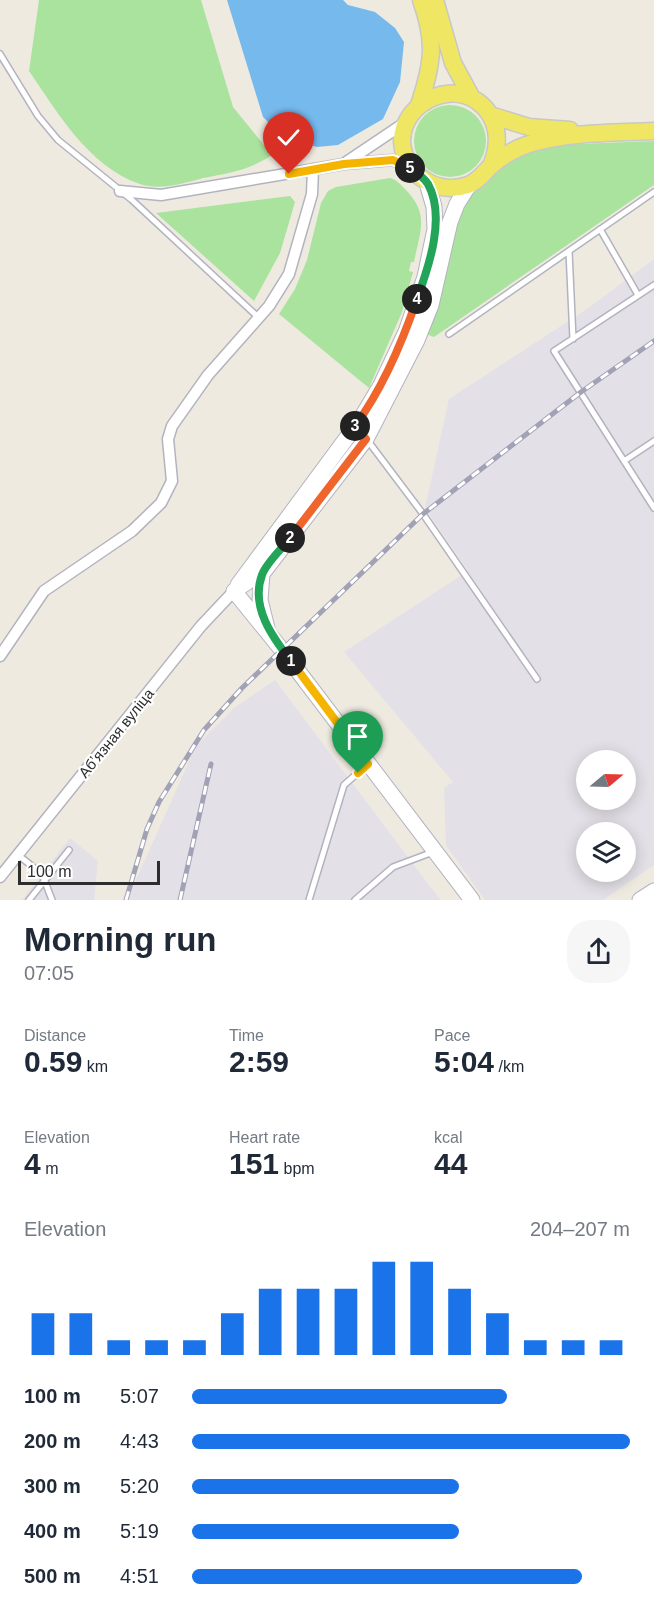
<!DOCTYPE html>
<meta charset="utf-8">
<style>
:root{--surface:#fff;--page:#f6f6f7;--text:#1f2937;--muted:#747a83;--accent:#1a73e8}
body{margin:0;font-family:Arial,sans-serif;background:var(--page);color:var(--text);height:100vh;display:flex;flex-direction:column;font-size:22px;white-space:nowrap}
*{box-sizing:border-box;margin:0}
p{font-size:20px;color:var(--muted)}
.icon{flex:none;width:33px;height:33px;fill:none;stroke:currentColor;stroke-width:2;stroke-linecap:round;stroke-linejoin:round}
.map{position:relative;height:900px;overflow:hidden}
.details{display:flex;flex-direction:column;background:var(--surface);flex:1}
.details>*{flex:none}
.needle{width:39px;rotate:71deg}
.tools{position:absolute;left:576px;top:750px;display:grid;gap:12px}
.tools a{display:grid;place-items:center;width:60px;height:60px;border-radius:50%;background:var(--surface);box-shadow:0 3px 15px #0003;font-size:30px}
.scale{position:absolute;left:18px;bottom:15px;width:142px;box-sizing:border-box;padding-left:6px;border:3px solid #2d2d2d;border-top:0;font-size:16px;line-height:21px;white-space:nowrap;color:#2d2d2d;-webkit-text-stroke:4px #fff;paint-order:stroke}
.pin{position:absolute;display:grid;place-items:center;width:51px;height:51px;color:#fff;margin:-62px -26px;border-radius:50% 50% 50% 0;rotate:-45deg;box-shadow:0 0 6px #0007}
.pin .icon{rotate:45deg}
.km{position:absolute;width:30px;height:30px;margin:-15px;border-radius:50%;background:#222;color:#fff;font-size:16px;line-height:30px;text-align:center}
.round{display:grid;place-items:center;flex:none;width:63px;height:63px;border-radius:24px;background:var(--page)}
.head{display:flex;align-items:center;justify-content:space-between;height:102px;padding:0 24px}
h1{font-size:33px;font-weight:800;line-height:45px}
.figures{display:grid;grid-template-columns:repeat(3,1fr);gap:9px;height:102px;padding:6px 24px}
.figures div{display:grid;align-content:center}
.figures b{font-size:30px;font-weight:800}
.figures small{font-size:16px;font-weight:400}
.figures p{font-size:16px}
.chart{height:168px;padding:12px 24px}
.chart p{display:flex;justify-content:space-between}
.chart svg{width:100%;height:108px;margin-top:6px;stroke:var(--accent);stroke-width:6}
ul{padding:0 24px;list-style:none;font-size:20px}
li{display:grid;grid-template-columns:96px 72px 1fr;align-items:center;height:45px}
li i{height:15px;border-radius:8px;background:var(--accent)}
.map>svg:first-child{display:block}
.industrial{fill:#e3e0e7;fill-rule:evenodd}
.green{fill:#a9e39d}
.water{fill:#75b9ed}
.lines{fill:none;stroke-linecap:round;stroke-linejoin:round}
.lane-casing{stroke:#b3b3c0;stroke-width:8}
.street-casing{stroke:#b3b3c0;stroke-width:13}
.secondary-casing{stroke:#b3b3c0;stroke-width:17}
.primary-casing{stroke:#c8c8c8;stroke-width:19}
.lane{stroke:#fff;stroke-width:5}
.street{stroke:#fff;stroke-width:10}
.secondary{stroke:#fff;stroke-width:15}
.primary{stroke:#efe664;stroke-width:16}
.rail-casing{stroke:#a2a2b6;stroke-width:5}
.rail{stroke:#fff;stroke-width:3;stroke-dasharray:9;stroke-linecap:butt}
.split-1-casing{stroke:#fff;stroke-width:12}
.split-2-casing{stroke:#fff;stroke-width:12}
.split-3-casing{stroke:#fff;stroke-width:12}
.split-4-casing{stroke:#fff;stroke-width:12}
.split-5-casing{stroke:#fff;stroke-width:12}
.split-6-casing{stroke:#fff;stroke-width:12}
.split-1{stroke:#f5b400;stroke-width:8}
.split-2{stroke:#22a559;stroke-width:8}
.split-3{stroke:#f0652b;stroke-width:8}
.split-4{stroke:#f0652b;stroke-width:8}
.split-5{stroke:#22a559;stroke-width:8}
.split-6{stroke:#f5b400;stroke-width:8}
.labels{text-anchor:middle;dominant-baseline:central;stroke-width:4.5;stroke-linejoin:round;paint-order:stroke}
.street-label{font-size:15px;fill:#2d2d2d;stroke:#fff}
</style>
<div class="map">
<svg width="654" height="900" viewBox="0 0 654 900">
<rect width="100%" height="100%" fill="#eeeae0"/>
<path class="industrial" d="M 654,259 L 654,865 L 603,900 L 485,900 L 446,845 L 444,788 L 453,782 L 344,652 L 468,571 L 425,508 L 449,399 L 587,309 ZM 586,760 L 626,760 L 626,800 L 586,800 ZM 586,832 L 626,832 L 626,872 L 586,872 Z
M 275,680 L 428,884 L 441,900 L 127,900 L 196,746 L 234,708 Z
M 70,838 L 98,861 L 94,900 L 22,900 Z"/>
<path class="green" d="M 39,0 L 201,0 L 233,107 L 272,155 C 249,170 230,173 203,178 C 185,183 159,191 140,184 C 89,167 58,113 29,71 Z
M414 141a36 36 0 1 1 72 0a36 36 0 1 1-72 0Z
M 654,141 L 654,185 L 434,337 L 426,334 L 449,264 L 457,220 L 467,198 L 508,160 L 552,145 Z
M 390,178 C 397,180 400,184 405,189 C 430,214 420,231 414,262 L 411,262 L 409,271 L 413,272 L 402,312 L 369,388 L 279,314 L 295,289 L 307,260 L 321,203 L 328,191 L 336,187 Z
M 290,196 L 295,202 L 280,253 L 254,301 L 156,213 Z"/>
<path class="water" d="M 227,0 L 343,0 L 348,5 L 375,12 L 395,28 L 404,42 L 400,82 L 383,119 L 338,145 L 317,147 L 283,137 L 263,117 Z"/>
<g class="lines">
<g class="lane-casing">
<path id="lane" d="M 0,54 L 38,116 L 58,140 L 132,200 L 258,317
M 600,229 L 638,295
M 569,251 L 573,339
M 654,285 L 554,351 L 654,508
M 449,334 L 654,192
M 368,441 L 423,514 L 537,679
M 624,461 L 654,441
M 18,855 L 42,874 L 52,900
M 29,900 L 69,850
M 309,900 L 344,785 L 367,765
M 355,900 L 393,867 L 433,852"/>
</g>
<g class="street-casing">
<path id="street" d="M 345,163 L 406,122
M 120,191 L 161,195 L 344,164 L 393,160 L 411,168
M 0,656 L 44,591 L 132,531 L 161,503 L 172,481 L 168,439 L 172,426 L 208,375 L 269,306 L 289,274 L 312,194 L 313,169
M 0,877 L 201,626 L 234,591"/>
</g>
<g class="secondary-casing">
<path id="secondary" d="M 262,574 L 260,600 L 267,628
M 238,585 L 360,420 L 381,385 L 406,332 L 425,277 L 435,229 L 434,207 L 427,183
M 234,591 L 265,570 L 366,439 L 417,340 L 431,305 L 450,222 L 457,204 L 469,185
M 234,591 L 282,650 L 472,900
M 640,900 L 654,891"/>
</g>
<g class="primary-casing">
<path id="primary" d="M 435,0 L 453,63 L 472,98
M 419,105 C 433,63 436,42 421,0
M 490,115 L 529,127 L 570,130
M 491,166 C 501,142 499,117 477,101 C 441,77 389,115 405,156 C 415,181 442,194 468,185 C 479,181 484,172 492,165 C 505,154 520,146 536,142 C 573,132 616,133 654,131"/>
</g>
<use href="#lane" class="lane"/>
<use href="#street" class="street"/>
<use href="#secondary" class="secondary"/>
<use href="#primary" class="primary"/>
<g class="rail-casing">
<path id="rail" d="M 126,900 L 147,829 L 159,802 L 204,730 L 242,688 L 423,514 L 581,392 L 654,341
M 180,900 L 211,764"/>
</g>
<use href="#rail" class="rail"/>
</g>
<g class="lines">
<g class="split-1-casing">
<path id="split-1" d="M 291,661 L 368,764 L 358,773"/>
</g>
<g class="split-2-casing">
<path id="split-2" d="M 290,538 C 282,549 266,563 262,575 C 250,607 273,638 291,661"/>
</g>
<g class="split-3-casing">
<path id="split-3" d="M 290,538 L 366,439 L 355,426"/>
</g>
<g class="split-4-casing">
<path id="split-4" d="M 355,426 C 383,388 402,343 417,299"/>
</g>
<g class="split-5-casing">
<path id="split-5" d="M 410,168 C 416,172 424,178 428,184 C 446,217 429,266 417,299"/>
</g>
<g class="split-6-casing">
<path id="split-6" d="M 289,174 L 344,164 L 393,160 L 410,168"/>
</g>
<use href="#split-1" class="split-1"/>
<use href="#split-2" class="split-2"/>
<use href="#split-3" class="split-3"/>
<use href="#split-4" class="split-4"/>
<use href="#split-5" class="split-5"/>
<use href="#split-6" class="split-6"/>
</g>
<g class="labels">
<g class="street-label">
<text transform="translate(116 733) rotate(-51)">Абʼязная вуліца</text>
</g>
</g>
</svg>
<div class="tools">
<a><svg class="needle" viewBox="-14 -14 28 28"><path d="M0-13l5 13h-10z" fill="#e53935"/><path d="M0 13l5-13h-10z" fill="#747a83"/></svg></a>
<a><svg class="icon" aria-label="layers" viewBox="0 0 24 24"><path d="M12 4l9 5-9 5-9-5zM3 14l9 5 9-5"/></svg></a>
</div>
<div class="scale">100 m</div>
<div class="pin" style="left:358px;top:773px;background:#1e9e55"><svg class="icon" aria-label="arrive" viewBox="0 0 24 24"><path d="M6 21V4h12l-3 4 3 4H6"/></svg></div>
<div class="pin" style="left:289px;top:174px;background:#d93025"><svg class="icon" aria-label="check" viewBox="0 0 24 24"><path d="M5 12l5 5 9-10"/></svg></div>
<b class="km" style="left:291px;top:661px">1</b>
<b class="km" style="left:290px;top:538px">2</b>
<b class="km" style="left:355px;top:426px">3</b>
<b class="km" style="left:417px;top:299px">4</b>
<b class="km" style="left:410px;top:168px">5</b>
</div>
<section class="details">
<div class="head"><div><h1>Morning run</h1><p>07:05</p></div><a class="round"><svg class="icon" aria-label="share" viewBox="0 0 24 24"><path d="M12 15V3M7 8l5-5 5 5M5 13v7h14v-7"/></svg></a></div>
<div class="figures">
<div><p>Distance</p><b>0.59<small> km</small></b></div>
<div><p>Time</p><b>2:59</b></div>
<div><p>Pace</p><b>5:04<small> /km</small></b></div>
</div>
<div class="figures">
<div><p>Elevation</p><b>4<small> m</small></b></div>
<div><p>Heart rate</p><b>151<small> bpm</small></b></div>
<div><p>kcal</p><b>44</b></div>
</div>
<div class="chart"><p><span>Elevation</span>204–207 m</p>
<svg viewBox="0 0 160 44" preserveAspectRatio="none"><path d="M5 44V27M15 44V27M25 44V38M35 44V38M45 44V38M55 44V27M65 44V17M75 44V17M85 44V17M95 44V6M105 44V6M115 44V17M125 44V27M135 44V38M145 44V38M155 44V38"/></svg>
</div>
<ul>
<li><b>100 m</b>5:07<i style="width:72%"></i></li>
<li><b>200 m</b>4:43<i style="width:100%"></i></li>
<li><b>300 m</b>5:20<i style="width:61%"></i></li>
<li><b>400 m</b>5:19<i style="width:61%"></i></li>
<li><b>500 m</b>4:51<i style="width:89%"></i></li>
</ul>
</section>
